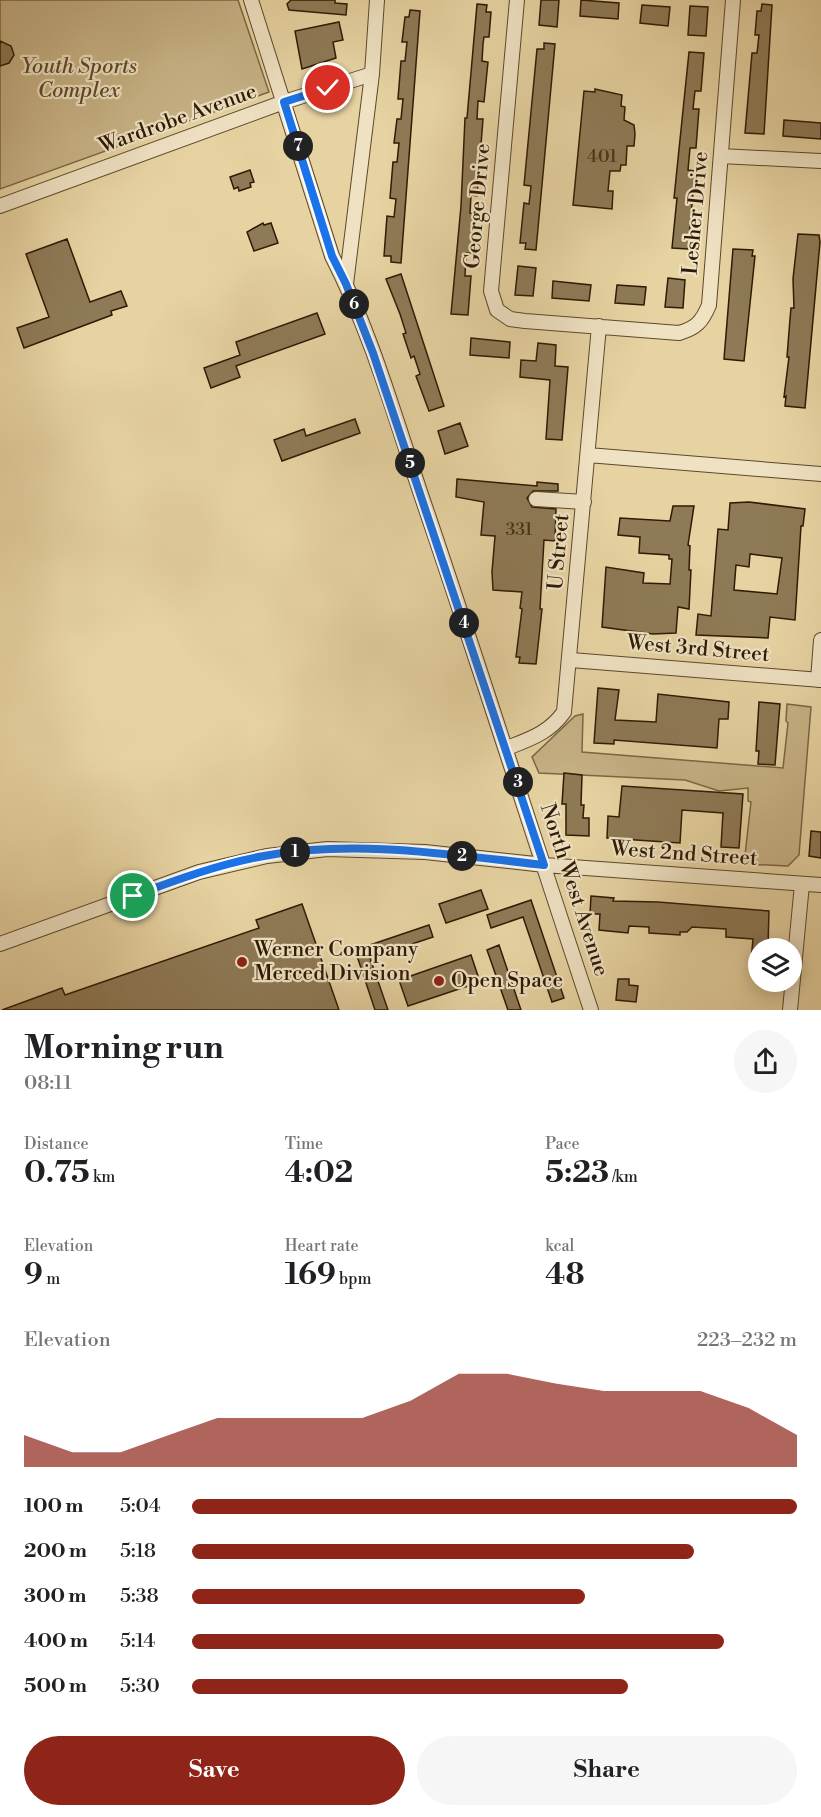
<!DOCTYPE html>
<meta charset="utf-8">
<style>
:root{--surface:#fff;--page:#f6f6f6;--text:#202124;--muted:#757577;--accent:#8f2418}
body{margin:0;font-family:"Libre Bodoni",serif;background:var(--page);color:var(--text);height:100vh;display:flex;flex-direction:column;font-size:22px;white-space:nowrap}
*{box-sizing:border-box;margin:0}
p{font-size:20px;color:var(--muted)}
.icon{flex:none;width:33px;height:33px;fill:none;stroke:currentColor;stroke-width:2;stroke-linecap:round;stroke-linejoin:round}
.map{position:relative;height:1010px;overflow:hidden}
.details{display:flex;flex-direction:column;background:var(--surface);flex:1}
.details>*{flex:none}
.tools{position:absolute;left:748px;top:938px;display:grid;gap:12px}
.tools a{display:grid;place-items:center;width:54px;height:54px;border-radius:50%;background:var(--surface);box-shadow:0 3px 15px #0003;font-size:30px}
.pin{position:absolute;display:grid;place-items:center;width:51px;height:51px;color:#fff;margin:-26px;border:3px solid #fff;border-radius:50%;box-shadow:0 2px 6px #0007}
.km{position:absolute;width:30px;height:30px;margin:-15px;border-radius:50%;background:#222;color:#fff;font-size:16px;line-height:30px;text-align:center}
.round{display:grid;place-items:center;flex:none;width:63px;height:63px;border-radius:32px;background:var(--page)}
.head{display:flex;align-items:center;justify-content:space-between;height:102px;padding:0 24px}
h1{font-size:33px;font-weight:700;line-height:45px}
.metrics{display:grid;grid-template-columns:repeat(3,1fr);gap:9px;height:102px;padding:6px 24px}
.metrics div{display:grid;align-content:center}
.metrics b{font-size:30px;font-weight:700}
.metrics small{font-size:16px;font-weight:400}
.metrics p{font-size:16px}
.chart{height:168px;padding:12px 24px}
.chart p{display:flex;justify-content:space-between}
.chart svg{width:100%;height:108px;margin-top:6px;fill:var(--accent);opacity:.7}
.cta{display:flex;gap:12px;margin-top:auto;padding:12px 24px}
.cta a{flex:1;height:69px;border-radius:36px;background:var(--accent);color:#fff;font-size:24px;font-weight:700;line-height:69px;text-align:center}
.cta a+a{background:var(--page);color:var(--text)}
ul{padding:0 24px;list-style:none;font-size:20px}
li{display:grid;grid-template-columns:96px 72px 1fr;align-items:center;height:45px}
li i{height:15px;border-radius:8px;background:var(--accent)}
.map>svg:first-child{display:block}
.green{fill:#c8b487;stroke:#7b6746;stroke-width:1.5}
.building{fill:#8e7a56;stroke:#2e1a04;stroke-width:1.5;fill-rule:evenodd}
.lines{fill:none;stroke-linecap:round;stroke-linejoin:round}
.street-casing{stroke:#5c482c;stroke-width:16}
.street{stroke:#efe2c3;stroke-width:14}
.route-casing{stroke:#fff;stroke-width:12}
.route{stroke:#1a73e8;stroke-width:8}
.poi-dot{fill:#8f2418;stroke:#efe2c3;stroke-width:2}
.labels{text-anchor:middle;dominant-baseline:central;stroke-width:4.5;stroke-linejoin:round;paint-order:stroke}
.number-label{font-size:18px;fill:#463218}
.park-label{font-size:21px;font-style:italic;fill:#5c482b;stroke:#efe2c3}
.street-label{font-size:21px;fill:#2e1a04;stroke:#efe2c3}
.poi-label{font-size:21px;fill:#2e1a04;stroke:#efe2c3;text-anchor:start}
</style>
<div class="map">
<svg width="821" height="1010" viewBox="0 0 821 1010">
<rect width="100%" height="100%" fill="#e7d3a2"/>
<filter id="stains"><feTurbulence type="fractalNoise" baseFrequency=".00333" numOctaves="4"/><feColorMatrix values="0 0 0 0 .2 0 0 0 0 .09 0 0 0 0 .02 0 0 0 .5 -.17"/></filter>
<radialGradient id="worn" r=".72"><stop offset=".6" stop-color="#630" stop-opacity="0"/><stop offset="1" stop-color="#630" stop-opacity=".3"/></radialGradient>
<path class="green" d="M 0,0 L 238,0 L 269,92 L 0,189 Z
M 787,704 L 811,707 L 799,855 L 788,866 L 744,864 L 751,802 L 748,801 L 748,788 L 719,791 L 685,780 L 539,773 L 532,757 L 575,716 L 583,714 L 582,752 L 783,768 L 788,723 L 786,721 Z"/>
<path class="building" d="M 291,0 L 335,0 L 335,3 L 347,4 L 346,15 L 289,10 L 287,4 Z
M 541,0 L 559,0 L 557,27 L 539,25 Z
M 581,0 L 619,3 L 618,19 L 580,16 Z
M 477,4 L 487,5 L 486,12 L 491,12 L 489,37 L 484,37 L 483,44 L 482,61 L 488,62 L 484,102 L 478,101 L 477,119 L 483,119 L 477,196 L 471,195 L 470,213 L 476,214 L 473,253 L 466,253 L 465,276 L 471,276 L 468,315 L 451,314 L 461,206 L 465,118 L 467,118 Z
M 762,4 L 772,5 L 764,134 L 745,133 L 752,53 L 757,53 L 759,35 L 755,35 L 757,11 L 761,11 Z
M 642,5 L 670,7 L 668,26 L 640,23 Z
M 690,6 L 708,7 L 706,36 L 688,35 Z
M 410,10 L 420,11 L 401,263 L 391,262 L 391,256 L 384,256 L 387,216 L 394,217 L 396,199 L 390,198 L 393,162 L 397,162 L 399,143 L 394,143 L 397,119 L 401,119 L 403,99 L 398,99 L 401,61 L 405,61 L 407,42 L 402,42 L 405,17 L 409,17 Z
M 339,22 L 343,40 L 333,42 L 336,58 L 302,69 L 295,31 Z
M 0,41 L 11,46 L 14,55 L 9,63 L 0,66 Z
M 544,43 L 555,44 L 536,250 L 525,249 L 526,243 L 520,243 L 524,203 L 529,204 L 531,186 L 524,185 L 537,49 L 544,49 Z
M 689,52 L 704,53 L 701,91 L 695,91 L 693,109 L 699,109 L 696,148 L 690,148 L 688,170 L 695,171 L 688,249 L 672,248 L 677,198 L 674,198 Z
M 595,89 L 622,95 L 621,106 L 625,107 L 624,120 L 634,125 L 635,134 L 634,146 L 627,146 L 626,165 L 621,165 L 620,171 L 610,171 L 608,191 L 613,191 L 612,209 L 573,205 L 584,91 L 595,92 Z
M 784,120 L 821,123 L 821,139 L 783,136 Z
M 250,170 L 254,182 L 250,183 L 251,187 L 239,191 L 238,187 L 234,189 L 230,177 Z
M 263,223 L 264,225 L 271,223 L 278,243 L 254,251 L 247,232 Z
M 798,234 L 819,235 L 820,242 L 805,408 L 785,406 L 786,396 L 784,397 L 789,357 L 787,357 L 790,319 L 791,308 L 794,308 L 793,279 Z
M 67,239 L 90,302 L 121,291 L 127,306 L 111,311 L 112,315 L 24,348 L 17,328 L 49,317 L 26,254 Z
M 733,249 L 753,250 L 752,256 L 755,256 L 744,361 L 724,359 Z
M 518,266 L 536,268 L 533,296 L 515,295 Z
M 401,274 L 444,406 L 429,411 L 416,376 L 420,374 L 414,356 L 411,358 L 403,334 L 406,333 L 400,314 L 386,279 Z
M 668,278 L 685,280 L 683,308 L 665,307 Z
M 553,281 L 591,285 L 589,301 L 552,298 Z
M 617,285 L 646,287 L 644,305 L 615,303 Z
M 317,313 L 325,334 L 236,366 L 240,377 L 211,388 L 204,368 L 240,355 L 236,342 Z
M 471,338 L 510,342 L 509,358 L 470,355 Z
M 538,343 L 556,345 L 555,366 L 568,367 L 562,440 L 546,439 L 550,380 L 520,377 L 521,360 L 536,361 Z
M 355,419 L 360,433 L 282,461 L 274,440 L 304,429 L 306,436 Z
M 460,423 L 468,446 L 445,454 L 438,431 Z
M 457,479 L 537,486 L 537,482 L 558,484 L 558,491 L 533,491 L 527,498 L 532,507 L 556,509 L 555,541 L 544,540 L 541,591 L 540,609 L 542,609 L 536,664 L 519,663 L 520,657 L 516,657 L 522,609 L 520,608 L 522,592 L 493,590 L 492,572 L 495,536 L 481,535 L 484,502 L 456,497 Z
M 749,502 L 805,509 L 803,526 L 801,526 L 795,620 L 770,617 L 768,638 L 696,635 L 698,614 L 711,616 L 718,529 L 728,530 L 730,503 ZM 750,554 L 782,558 L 777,594 L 734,590 L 736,565 L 749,567 Z
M 673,506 L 694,506 L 688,545 L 690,546 L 689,570 L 691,570 L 689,609 L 678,607 L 676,633 L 653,634 L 602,627 L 606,567 L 644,573 L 643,583 L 670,584 L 672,559 L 669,559 L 669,555 L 639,553 L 640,537 L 618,535 L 620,518 L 670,521 Z
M 598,688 L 619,690 L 615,720 L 656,722 L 658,694 L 729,702 L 728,719 L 719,719 L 717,748 L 614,740 L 614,744 L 594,743 Z
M 759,702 L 780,704 L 775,765 L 758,764 L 759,751 L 756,751 Z
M 564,773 L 582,775 L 581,805 L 584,805 L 583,818 L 589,818 L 589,836 L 566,835 L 566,804 L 562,804 Z
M 622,786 L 743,794 L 739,848 L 721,847 L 723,813 L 682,810 L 680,843 L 607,838 L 608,816 L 619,817 Z
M 811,831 L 821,832 L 821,858 L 809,856 Z
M 481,890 L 488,909 L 446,923 L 439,904 Z
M 591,896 L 614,898 L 613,901 L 658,902 L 769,911 L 768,947 L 759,948 L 759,971 L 750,971 L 753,939 L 726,937 L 726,929 L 692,927 L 687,932 L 680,932 L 680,935 L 649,933 L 649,927 L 629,926 L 628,933 L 599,930 L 600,914 L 590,914 Z
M 531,900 L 564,998 L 552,1002 L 523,917 L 491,928 L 487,915 Z
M 302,904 L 339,1010 L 2,1010 L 62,988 L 65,995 L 259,928 L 256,920 Z
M 429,925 L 433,937 L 370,958 L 388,1010 L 375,1010 L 355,950 Z
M 499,945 L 521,1010 L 508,1010 L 487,950 Z
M 471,955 L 480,982 L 408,1006 L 399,980 Z
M 618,979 L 629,979 L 629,985 L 638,986 L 636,1002 L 616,1000 Z"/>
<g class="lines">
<g class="street-casing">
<path id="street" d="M 251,0 L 332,256 C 374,338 398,429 428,515 C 484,680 536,845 591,1010
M 517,0 L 491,291 L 497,310 L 510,319 L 525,321 L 679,333 C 696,328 702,322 709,305 L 733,0
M 721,156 L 821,161
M 0,206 L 284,102 L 372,74
M 346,284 L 372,74 L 377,0
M 588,455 L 821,474
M 536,499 L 584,502
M 571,660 L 821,680
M 818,680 L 821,640
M 507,748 C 530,739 549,733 564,712 L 599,326
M 0,944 L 199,872 L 267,856 L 327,849 L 425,852 L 544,865 L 821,885
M 790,1010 L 802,884"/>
</g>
<use href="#street" class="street"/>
</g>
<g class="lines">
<g class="route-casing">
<path id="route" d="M 133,896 C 176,880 219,864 264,856 C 357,839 452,855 544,865 L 373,353 L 346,284 L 332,256 L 284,102 L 328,88"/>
</g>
<use href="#route" class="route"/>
</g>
<g class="poi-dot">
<circle cx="242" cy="962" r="6"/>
<circle cx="439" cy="981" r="6"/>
</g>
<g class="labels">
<g class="number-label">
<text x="602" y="156">401</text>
<text x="519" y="529">331</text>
</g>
<g class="park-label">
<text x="79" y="67">Youth Sports<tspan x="79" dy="24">Complex</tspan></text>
</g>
<g class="street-label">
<text transform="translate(178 119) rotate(-20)">Wardrobe Avenue</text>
<text transform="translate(478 206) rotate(-85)">George Drive</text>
<text transform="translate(696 213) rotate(-85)">Lesher Drive</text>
<text transform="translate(559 552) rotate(-85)">U Street</text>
<text transform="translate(698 649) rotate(5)">West 3rd Street</text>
<text transform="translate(684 854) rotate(4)">West 2nd Street</text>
<text transform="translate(574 890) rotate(72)">North West Avenue</text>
</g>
<g class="poi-label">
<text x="254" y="950">Werner Company<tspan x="254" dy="24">Merced Division</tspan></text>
<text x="451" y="981">Open Space</text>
</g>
</g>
<rect width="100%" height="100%" filter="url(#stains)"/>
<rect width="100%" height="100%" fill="url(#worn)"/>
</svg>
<div class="tools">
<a><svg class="icon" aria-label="layers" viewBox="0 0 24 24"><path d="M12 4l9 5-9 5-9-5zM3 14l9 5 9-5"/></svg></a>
</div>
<div class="pin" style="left:133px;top:896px;background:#1e9e55"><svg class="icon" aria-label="arrive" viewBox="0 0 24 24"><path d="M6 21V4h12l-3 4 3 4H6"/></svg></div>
<div class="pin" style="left:328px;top:88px;background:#d93025"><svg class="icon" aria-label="check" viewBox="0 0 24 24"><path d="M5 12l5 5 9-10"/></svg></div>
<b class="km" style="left:295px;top:852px">1</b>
<b class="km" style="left:462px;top:856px">2</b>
<b class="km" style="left:518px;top:782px">3</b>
<b class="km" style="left:464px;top:623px">4</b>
<b class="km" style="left:410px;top:463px">5</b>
<b class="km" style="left:354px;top:304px">6</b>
<b class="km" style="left:298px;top:146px">7</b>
</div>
<section class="details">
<div class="head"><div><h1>Morning run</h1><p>08:11</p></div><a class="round"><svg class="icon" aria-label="share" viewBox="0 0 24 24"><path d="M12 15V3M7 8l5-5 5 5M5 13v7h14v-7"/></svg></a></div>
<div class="metrics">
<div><p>Distance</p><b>0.75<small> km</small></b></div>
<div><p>Time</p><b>4:02</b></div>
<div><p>Pace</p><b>5:23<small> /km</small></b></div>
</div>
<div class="metrics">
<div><p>Elevation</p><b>9<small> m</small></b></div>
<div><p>Heart rate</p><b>169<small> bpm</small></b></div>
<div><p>kcal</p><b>48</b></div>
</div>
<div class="chart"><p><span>Elevation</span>223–232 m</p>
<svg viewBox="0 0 160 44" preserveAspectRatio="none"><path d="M0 44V31L10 38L20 38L30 31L40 24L50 24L60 24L70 24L80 17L90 6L100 6L110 10L120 13L130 13L140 13L150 20L160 31V44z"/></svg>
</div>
<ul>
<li><b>100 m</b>5:04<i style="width:100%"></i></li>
<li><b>200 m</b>5:18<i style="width:83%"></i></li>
<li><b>300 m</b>5:38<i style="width:65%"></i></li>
<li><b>400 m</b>5:14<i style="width:88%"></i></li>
<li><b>500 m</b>5:30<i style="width:72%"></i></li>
</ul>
<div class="cta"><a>Save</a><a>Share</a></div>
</section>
